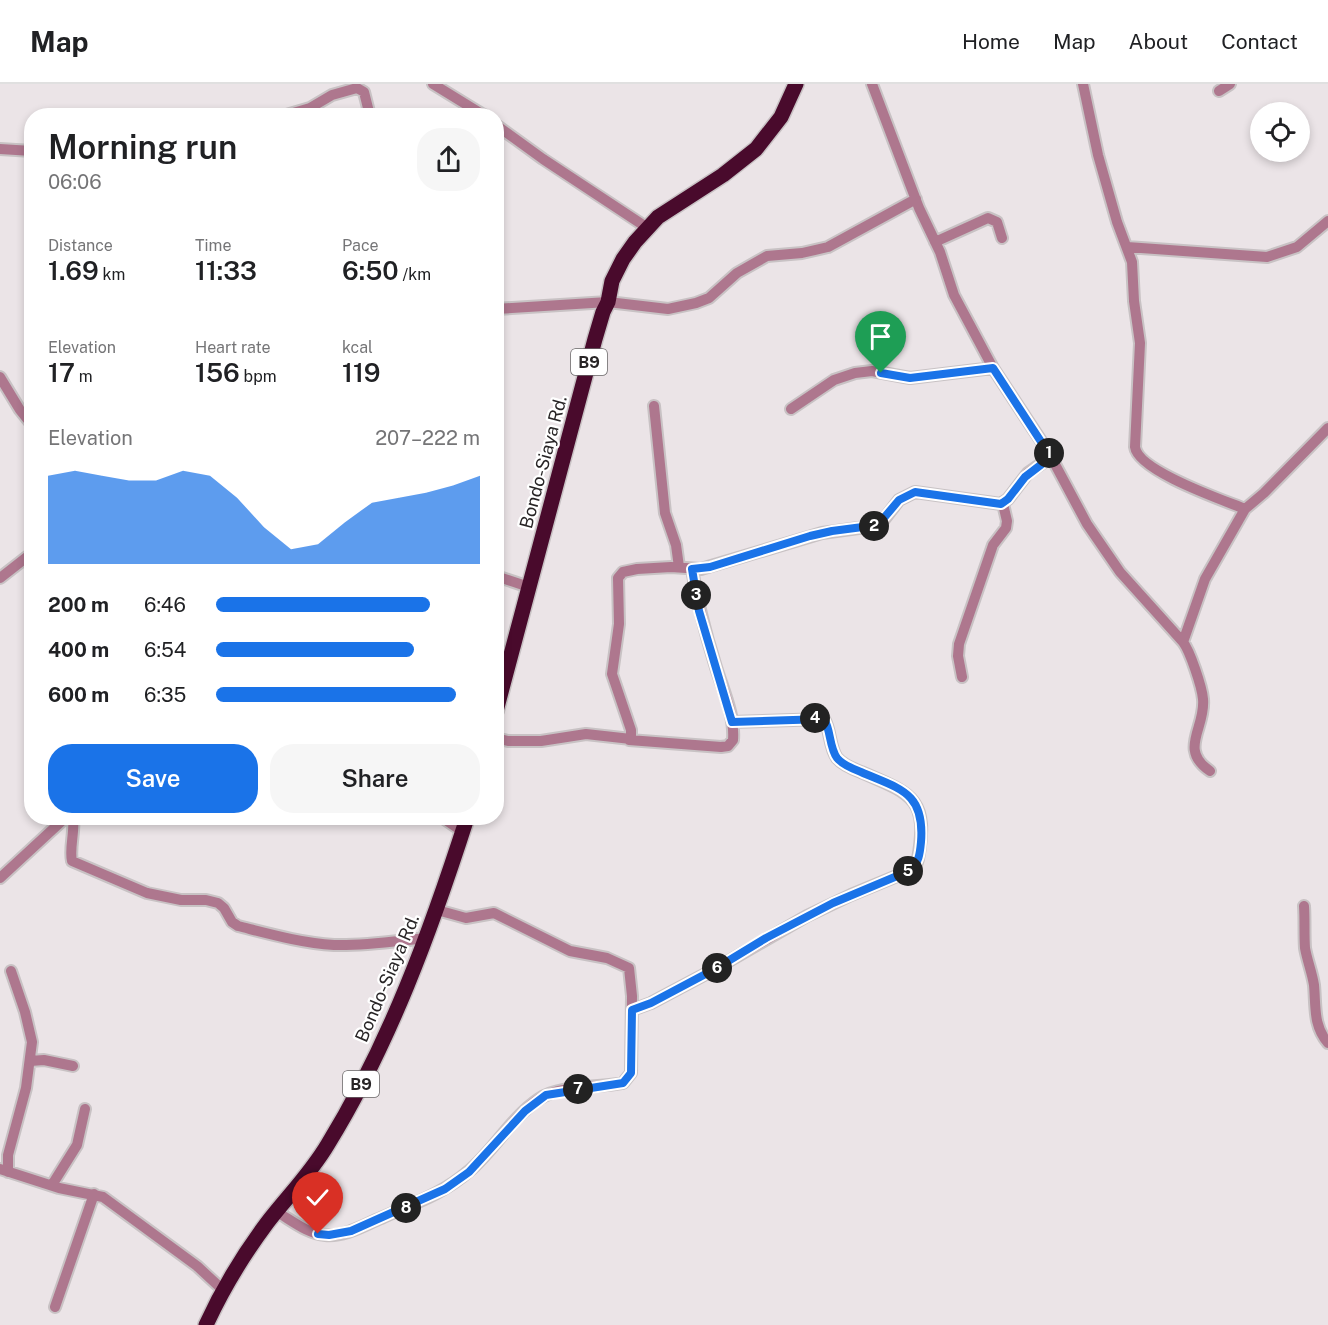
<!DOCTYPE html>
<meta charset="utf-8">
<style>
:root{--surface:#fff;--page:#f6f6f6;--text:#202124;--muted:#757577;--line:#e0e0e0;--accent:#1a73e8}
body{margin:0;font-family:"Public Sans",sans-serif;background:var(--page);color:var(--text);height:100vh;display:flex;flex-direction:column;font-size:22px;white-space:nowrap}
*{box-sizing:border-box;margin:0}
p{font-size:20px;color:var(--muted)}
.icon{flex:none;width:33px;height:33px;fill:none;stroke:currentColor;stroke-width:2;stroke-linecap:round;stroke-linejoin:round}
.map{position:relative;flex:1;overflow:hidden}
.side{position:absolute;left:24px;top:24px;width:480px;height:717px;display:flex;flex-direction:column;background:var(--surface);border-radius:24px;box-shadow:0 3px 9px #0003}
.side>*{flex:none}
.fabs{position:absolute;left:1250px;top:18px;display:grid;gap:12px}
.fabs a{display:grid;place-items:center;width:60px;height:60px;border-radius:50%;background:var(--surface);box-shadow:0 3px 9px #0003;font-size:30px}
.pin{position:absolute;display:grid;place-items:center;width:51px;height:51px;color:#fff;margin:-62px -26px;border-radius:50% 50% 50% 0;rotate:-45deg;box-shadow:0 0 6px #0007}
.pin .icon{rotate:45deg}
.km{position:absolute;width:30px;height:30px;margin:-15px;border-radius:50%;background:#222;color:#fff;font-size:16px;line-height:30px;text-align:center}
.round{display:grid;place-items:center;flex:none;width:63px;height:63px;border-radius:24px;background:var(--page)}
.headline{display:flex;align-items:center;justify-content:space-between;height:102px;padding:0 24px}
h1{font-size:33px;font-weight:600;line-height:45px}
.stats{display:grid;grid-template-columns:repeat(3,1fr);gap:9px;height:102px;padding:6px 24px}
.stats div{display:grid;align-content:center}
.stats b{font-size:26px;font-weight:600}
.stats small{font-size:16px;font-weight:400}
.stats p{font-size:16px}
.chart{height:168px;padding:12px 24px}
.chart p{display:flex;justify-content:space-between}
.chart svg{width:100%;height:108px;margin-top:6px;fill:var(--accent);opacity:.7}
.cta{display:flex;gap:12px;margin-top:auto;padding:12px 24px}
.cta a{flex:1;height:69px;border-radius:24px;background:var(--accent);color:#fff;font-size:24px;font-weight:600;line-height:69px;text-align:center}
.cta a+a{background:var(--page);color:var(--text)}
ul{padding:0 24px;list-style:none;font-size:20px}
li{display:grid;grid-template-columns:96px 72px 1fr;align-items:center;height:45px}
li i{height:15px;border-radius:8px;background:var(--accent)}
header{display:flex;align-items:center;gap:36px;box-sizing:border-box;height:84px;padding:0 30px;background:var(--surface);border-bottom:2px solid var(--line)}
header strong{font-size:28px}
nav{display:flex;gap:33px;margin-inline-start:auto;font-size:21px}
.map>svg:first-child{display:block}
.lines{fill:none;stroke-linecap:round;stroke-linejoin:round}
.minor-casing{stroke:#c8c2c4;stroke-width:14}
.highway-casing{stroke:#c8c2c4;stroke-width:18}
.minor{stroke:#ae778e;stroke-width:10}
.highway{stroke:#490a2c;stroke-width:15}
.route-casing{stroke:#fff;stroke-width:12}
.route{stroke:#1a73e8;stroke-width:8}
.labels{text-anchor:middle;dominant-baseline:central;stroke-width:4.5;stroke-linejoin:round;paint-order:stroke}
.shield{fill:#fff;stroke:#686667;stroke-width:1.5}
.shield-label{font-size:16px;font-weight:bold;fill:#282526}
.street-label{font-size:18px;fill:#282526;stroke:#fff}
</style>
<header>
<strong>Map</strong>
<nav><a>Home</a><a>Map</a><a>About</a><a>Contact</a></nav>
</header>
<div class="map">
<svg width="1328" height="1241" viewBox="0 0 1328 1241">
<rect width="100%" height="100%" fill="#ebe4e7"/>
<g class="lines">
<g class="minor-casing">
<path id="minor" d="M 433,0 L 485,32
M 872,0 L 919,124 L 940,168 L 954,211 L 993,284 L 1049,369 L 1087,440 L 1120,488 L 1183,558
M 1083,0 L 1098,71 L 1117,138 L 1132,178 L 1134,217 L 1140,259 L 1135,363 C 1138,387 1223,416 1245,425
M 1219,7 L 1230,0
M 283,32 L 310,24 L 332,11 L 357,4 L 364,8 L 370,32
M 496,41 L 543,75 L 646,143
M 0,65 L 32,67
M 935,158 L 988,134 L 997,138 L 1002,154
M 1127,163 L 1267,173 L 1297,163 L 1328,137
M 496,225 L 608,218 L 668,225 L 696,219 L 709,214 L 737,189 L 767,172 L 802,169 L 828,163 L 916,115
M 0,293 L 20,326 L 32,341
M 654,322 L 665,429 L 676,461 L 679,483
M 791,325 L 834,296 L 855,289 L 872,287 L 910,294 L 993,284
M 496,492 L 529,503
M 0,494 L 32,469
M 962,593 L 958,572 L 959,560 L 993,461 L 1006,444 L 1007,437 L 1003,420
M 496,654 L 508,657 L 541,657 L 586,650 L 631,655 L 631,646 L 612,590 L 619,540 L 618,494 L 623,488 L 637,485 L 671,483 L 701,485 L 822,449 L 873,442 L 882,438 L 899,416 L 915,408 L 1001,420 L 1008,415 L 1028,389 L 1051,373
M 629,656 L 721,663 L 728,662 L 733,656 C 735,631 722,604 715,580 C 705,548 697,517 692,485
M 1210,687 C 1178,665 1206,644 1203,615 C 1202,603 1190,567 1183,558 L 1205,495 L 1245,425 L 1264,409 L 1328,344
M 73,734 C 75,747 69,765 72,777 L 147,809 L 181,816 L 206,816 L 218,819 L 224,824 L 232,838 L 238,842 C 270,850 302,859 334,861 C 365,862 396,857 427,854
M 443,734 L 462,747
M 0,794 L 65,734
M 1304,822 C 1305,836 1304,850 1305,864 C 1307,876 1312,888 1314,901 C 1316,922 1313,942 1328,959
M 632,926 L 651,919 L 715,885 L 807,832 L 851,811 L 909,787 L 916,781 L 918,775 C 929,714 912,710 861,688 C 853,685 843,681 837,674 C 829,663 831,646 824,635 L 732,638
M 30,977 L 44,976 L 73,982
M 0,1085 L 59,1104 L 103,1113 L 197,1182 L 224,1207
M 8,1088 L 8,1071 L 26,1004 L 32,958 L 25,928 L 11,887
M 52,1101 L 77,1061 L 85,1025
M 277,1128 C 291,1136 308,1150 325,1151 C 345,1153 364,1141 381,1134 C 412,1120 443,1110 469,1087 C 494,1066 511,1034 539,1015 C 560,1001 598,1004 623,999 L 631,989 L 632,912 L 629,884 L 607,874 L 570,867 L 494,829 L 466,834 L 437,826
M 55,1223 L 94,1110"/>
</g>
<g class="highway-casing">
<path id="highway" d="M 496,627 L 595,255 L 603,228 L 608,218 L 612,197 L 623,175 L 635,158 L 658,133 L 723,91 L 756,65 L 781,33 L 796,0
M 206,1241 C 222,1206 244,1170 267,1139 C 287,1113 311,1089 328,1060 C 390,959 431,846 467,734"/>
</g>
<use href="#minor" class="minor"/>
<use href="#highway" class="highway"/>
</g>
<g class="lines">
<g class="route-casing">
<path id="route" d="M 318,1150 L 329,1151 L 351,1147 L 445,1105 L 469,1088 L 525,1027 L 546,1011 L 623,999 L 631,989 L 632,926 L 651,919 L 715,885 L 766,854 L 833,819 L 909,787 C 919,780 920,769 921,758 C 925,708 900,705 861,688 C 853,685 843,681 837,674 C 829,663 831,646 824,635 L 732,638 L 699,527 L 692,485 L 710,483 L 810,452 L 832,447 L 878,441 L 899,416 L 915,408 L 1001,420 L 1008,415 L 1025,393 L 1051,373 L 993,284 L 910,294 L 881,289"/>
</g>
<use href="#route" class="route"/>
</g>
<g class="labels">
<g class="shield">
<rect x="571" y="265" width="36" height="26" rx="4.5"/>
<rect x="343" y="987" width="36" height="26" rx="4.5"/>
</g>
<g class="shield-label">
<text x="589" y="278">B9</text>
<text x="361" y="1000">B9</text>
</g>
<g class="street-label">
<text transform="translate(543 378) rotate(-75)">Bondo-Siaya Rd.</text>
<text transform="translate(387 894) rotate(-67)">Bondo-Siaya Rd.</text>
</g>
</g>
</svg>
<div class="fabs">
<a><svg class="icon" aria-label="locate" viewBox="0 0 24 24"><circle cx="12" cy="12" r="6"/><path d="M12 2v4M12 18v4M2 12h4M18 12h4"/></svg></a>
</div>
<div class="pin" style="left:881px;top:289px;background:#1e9e55"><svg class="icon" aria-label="arrive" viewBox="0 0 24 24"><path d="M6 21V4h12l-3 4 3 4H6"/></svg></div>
<div class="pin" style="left:318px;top:1150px;background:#d93025"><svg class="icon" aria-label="check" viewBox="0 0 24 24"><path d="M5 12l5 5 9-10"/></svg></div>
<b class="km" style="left:1049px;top:369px">1</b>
<b class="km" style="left:874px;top:442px">2</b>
<b class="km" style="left:696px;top:511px">3</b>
<b class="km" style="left:815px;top:634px">4</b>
<b class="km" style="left:908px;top:787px">5</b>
<b class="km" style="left:717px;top:884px">6</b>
<b class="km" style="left:578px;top:1005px">7</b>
<b class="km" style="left:406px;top:1124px">8</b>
<section class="side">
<div class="headline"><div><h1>Morning run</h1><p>06:06</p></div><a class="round"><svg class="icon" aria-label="share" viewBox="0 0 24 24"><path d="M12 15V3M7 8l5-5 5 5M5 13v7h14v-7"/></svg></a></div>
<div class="stats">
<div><p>Distance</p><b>1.69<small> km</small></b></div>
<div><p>Time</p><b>11:33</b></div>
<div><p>Pace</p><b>6:50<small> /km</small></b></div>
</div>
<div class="stats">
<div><p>Elevation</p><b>17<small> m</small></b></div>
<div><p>Heart rate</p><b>156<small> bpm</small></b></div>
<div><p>kcal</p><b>119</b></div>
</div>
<div class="chart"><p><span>Elevation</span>207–222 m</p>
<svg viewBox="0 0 160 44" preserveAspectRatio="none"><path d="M0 44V8L10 6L20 8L30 10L40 10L50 6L60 8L70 17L80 29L90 38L100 36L110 27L120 19L130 17L140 15L150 12L160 8V44z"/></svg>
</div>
<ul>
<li><b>200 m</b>6:46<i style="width:81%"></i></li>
<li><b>400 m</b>6:54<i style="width:75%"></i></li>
<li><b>600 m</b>6:35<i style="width:91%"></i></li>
</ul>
<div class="cta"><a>Save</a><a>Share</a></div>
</section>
</div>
